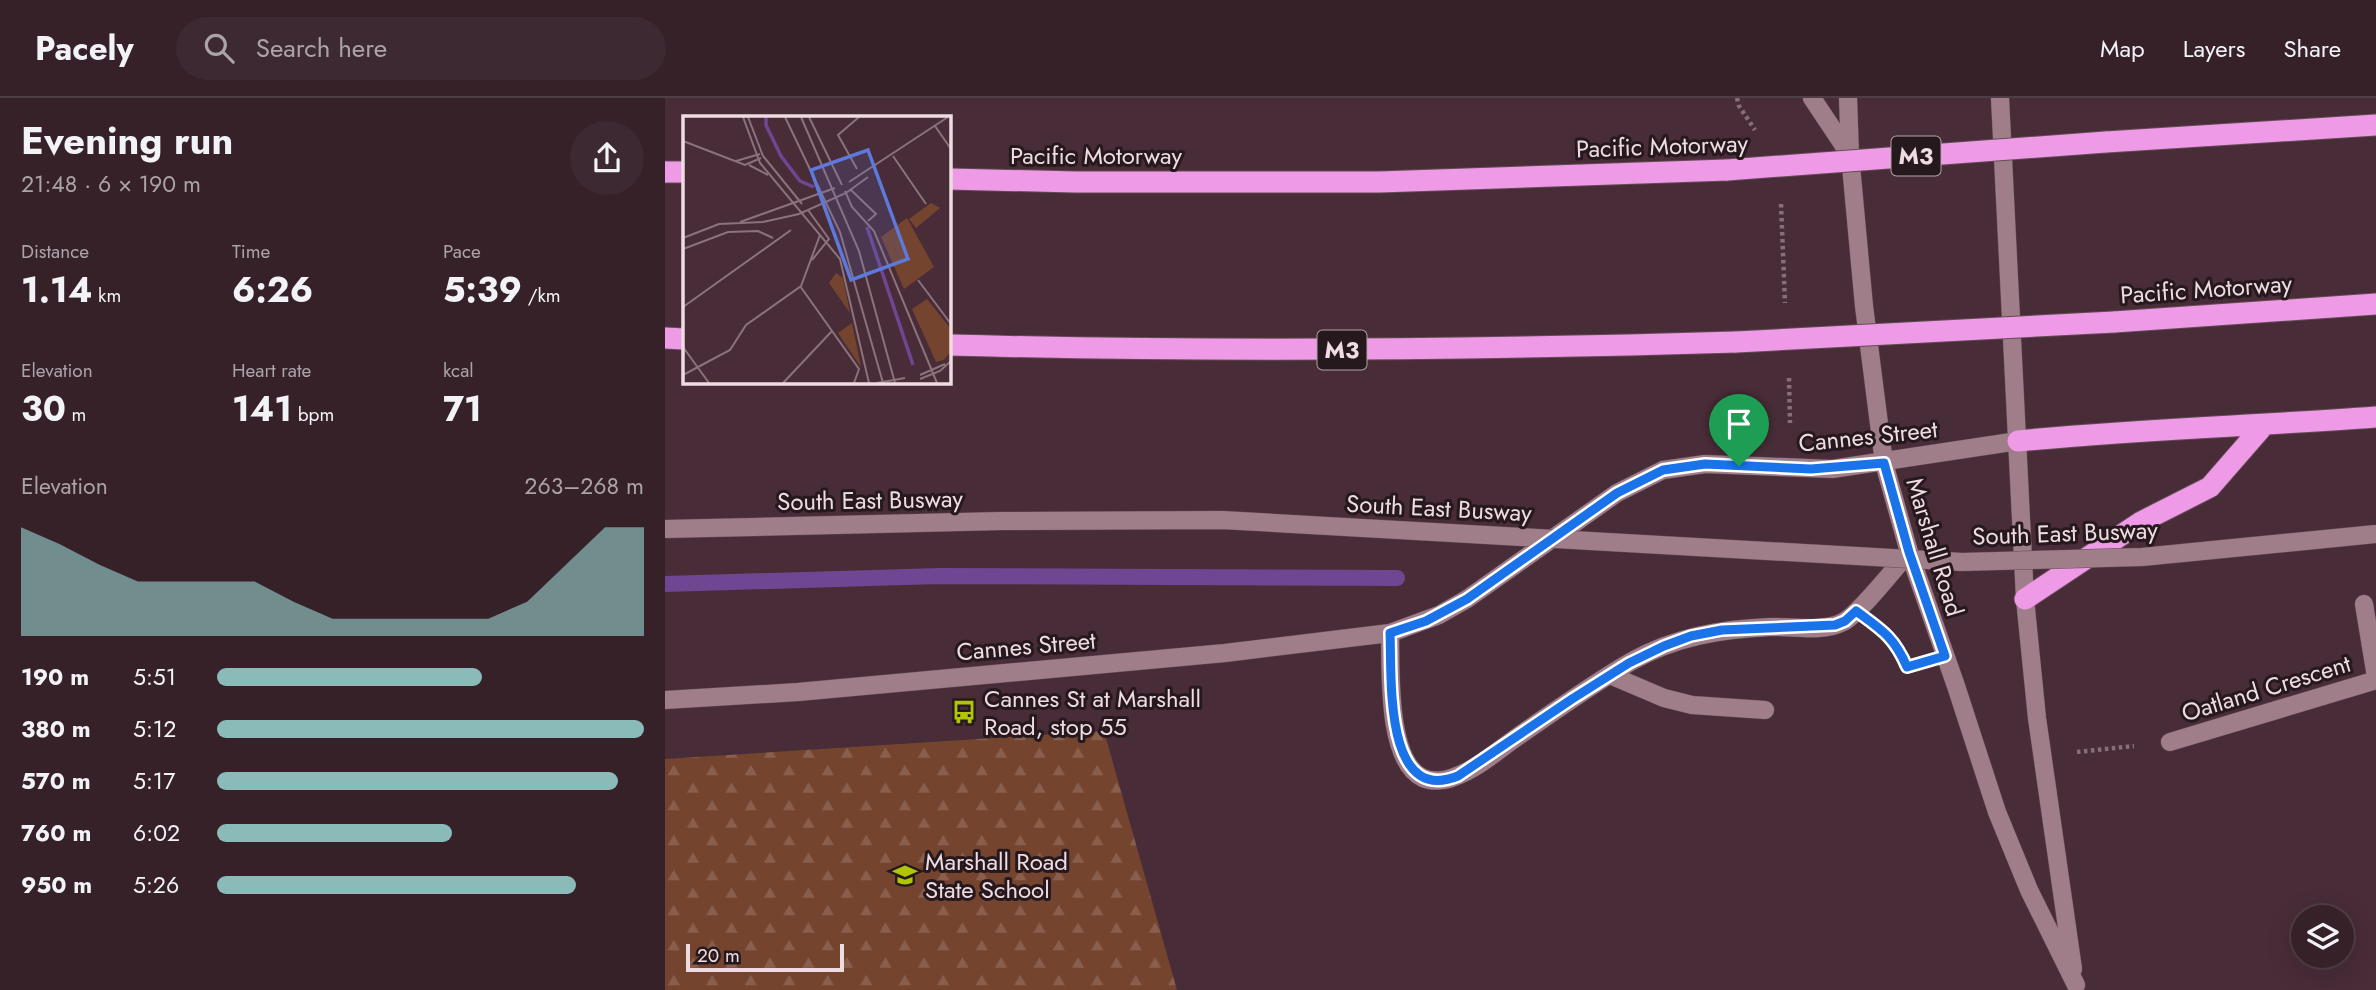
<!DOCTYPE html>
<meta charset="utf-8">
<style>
:root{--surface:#362129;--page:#3d2931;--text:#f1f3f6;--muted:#aaa3a8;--line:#503e46;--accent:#8bbbb9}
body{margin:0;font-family:Jost,sans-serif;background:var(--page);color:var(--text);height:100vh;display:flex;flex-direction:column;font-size:26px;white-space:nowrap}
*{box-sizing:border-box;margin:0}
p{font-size:23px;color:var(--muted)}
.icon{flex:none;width:38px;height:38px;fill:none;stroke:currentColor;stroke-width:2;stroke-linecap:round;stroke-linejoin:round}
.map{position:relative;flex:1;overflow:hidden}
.details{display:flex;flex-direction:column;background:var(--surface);width:665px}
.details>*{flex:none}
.buttons{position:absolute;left:1626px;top:807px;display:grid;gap:14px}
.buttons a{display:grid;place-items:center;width:63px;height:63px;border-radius:50%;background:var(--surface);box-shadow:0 7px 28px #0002,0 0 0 2px var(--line);font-size:35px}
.scale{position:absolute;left:21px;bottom:18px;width:158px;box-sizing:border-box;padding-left:7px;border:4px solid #efdce2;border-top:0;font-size:19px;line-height:24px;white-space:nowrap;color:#efdce2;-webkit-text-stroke:5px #26191e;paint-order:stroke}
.pin{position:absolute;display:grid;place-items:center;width:60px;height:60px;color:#fff;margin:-72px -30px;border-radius:50% 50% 50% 0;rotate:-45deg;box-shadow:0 0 7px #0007}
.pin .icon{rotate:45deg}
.round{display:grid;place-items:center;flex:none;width:74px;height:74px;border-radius:37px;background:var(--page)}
.summary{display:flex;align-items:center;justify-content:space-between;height:119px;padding:0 21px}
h1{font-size:38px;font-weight:700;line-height:52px}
.metrics{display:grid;grid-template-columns:repeat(3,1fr);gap:10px;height:119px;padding:7px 21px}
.metrics div{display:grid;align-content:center}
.metrics b{font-size:35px;font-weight:700}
.metrics small{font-size:19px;font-weight:400}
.metrics p{font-size:19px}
.chart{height:196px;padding:14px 21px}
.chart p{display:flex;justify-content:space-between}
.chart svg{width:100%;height:126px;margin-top:7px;fill:var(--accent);opacity:.7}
ul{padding:0 21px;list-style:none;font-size:23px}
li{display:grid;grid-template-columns:112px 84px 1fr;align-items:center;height:52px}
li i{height:18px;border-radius:9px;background:var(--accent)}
header{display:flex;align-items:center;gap:42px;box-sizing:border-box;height:98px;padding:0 35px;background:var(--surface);border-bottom:2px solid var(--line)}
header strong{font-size:33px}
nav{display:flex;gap:38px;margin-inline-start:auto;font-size:24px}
.search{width:490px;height:63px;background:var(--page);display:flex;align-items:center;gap:18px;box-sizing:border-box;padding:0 24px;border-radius:38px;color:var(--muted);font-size:26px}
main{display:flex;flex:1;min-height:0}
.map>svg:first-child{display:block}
.forest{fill:url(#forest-firs)}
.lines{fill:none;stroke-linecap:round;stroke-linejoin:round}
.stream{stroke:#6e4692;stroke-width:16}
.lane-casing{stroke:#644b55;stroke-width:19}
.street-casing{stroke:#644b55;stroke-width:19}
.secondary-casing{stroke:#644b55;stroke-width:19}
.highway-casing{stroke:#644b55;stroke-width:23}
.path{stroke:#876e77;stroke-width:4.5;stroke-dasharray:3.5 3.5;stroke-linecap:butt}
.lane{stroke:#9f7d89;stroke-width:18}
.street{stroke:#9f7d89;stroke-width:18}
.secondary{stroke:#9f7d89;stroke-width:18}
.highway{stroke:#ef9ae6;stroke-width:21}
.lane-bridge-casing{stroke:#644b55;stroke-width:19;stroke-linecap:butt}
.highway-bridge-casing{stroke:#644b55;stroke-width:23;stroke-linecap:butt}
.lane-bridge{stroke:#9f7d89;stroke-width:18}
.highway-bridge{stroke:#ef9ae6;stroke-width:21}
.route-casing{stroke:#fff;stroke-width:14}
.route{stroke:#1a73e8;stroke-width:9}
.labels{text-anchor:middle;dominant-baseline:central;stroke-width:6;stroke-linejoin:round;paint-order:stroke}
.shield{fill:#26191e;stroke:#b3a2a7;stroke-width:2}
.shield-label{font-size:23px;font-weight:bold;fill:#efdce2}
.street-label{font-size:24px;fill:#efdce2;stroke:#26191e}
.poi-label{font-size:24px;fill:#efdce2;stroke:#26191e;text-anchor:start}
.inset-river{fill:none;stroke:#6e4692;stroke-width:3.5}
.inset-road{fill:none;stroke:#8b727b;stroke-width:2}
.view{fill:#5c79db;fill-opacity:0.15;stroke:#5c79db;stroke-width:3.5}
.inset-edge{fill:none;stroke:#efdce2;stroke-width:3.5}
</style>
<header>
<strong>Pacely</strong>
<div class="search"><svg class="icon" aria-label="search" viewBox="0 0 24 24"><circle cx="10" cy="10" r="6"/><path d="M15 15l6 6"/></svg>Search here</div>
<nav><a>Map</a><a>Layers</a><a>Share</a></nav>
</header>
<main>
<section class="details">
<div class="summary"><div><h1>Evening run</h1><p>21:48 · 6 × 190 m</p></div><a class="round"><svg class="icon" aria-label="share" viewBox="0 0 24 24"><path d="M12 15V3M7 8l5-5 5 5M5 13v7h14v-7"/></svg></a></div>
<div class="metrics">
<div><p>Distance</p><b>1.14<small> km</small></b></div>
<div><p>Time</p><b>6:26</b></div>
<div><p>Pace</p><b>5:39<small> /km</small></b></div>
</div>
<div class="metrics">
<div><p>Elevation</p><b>30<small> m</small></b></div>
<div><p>Heart rate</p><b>141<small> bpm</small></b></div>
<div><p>kcal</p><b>71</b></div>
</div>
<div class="chart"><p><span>Elevation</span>263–268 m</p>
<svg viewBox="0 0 160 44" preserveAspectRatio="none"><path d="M0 44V6L10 12L20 19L30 25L40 25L50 25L60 25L70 32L80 38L90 38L100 38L110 38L120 38L130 32L140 19L150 6L160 6V44z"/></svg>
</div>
<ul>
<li><b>190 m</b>5:51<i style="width:62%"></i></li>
<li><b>380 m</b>5:12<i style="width:100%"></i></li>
<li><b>570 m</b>5:17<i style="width:94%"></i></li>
<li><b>760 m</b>6:02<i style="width:55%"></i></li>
<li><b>950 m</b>5:26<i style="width:84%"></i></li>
</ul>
</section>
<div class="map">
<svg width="1711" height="892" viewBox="0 0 1711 892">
<defs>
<pattern id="forest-firs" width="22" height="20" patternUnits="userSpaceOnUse" patternTransform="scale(1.75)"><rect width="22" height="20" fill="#75442e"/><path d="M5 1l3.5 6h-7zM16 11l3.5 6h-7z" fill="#895e4c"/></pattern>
</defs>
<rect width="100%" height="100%" fill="#482c37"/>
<path class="forest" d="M 439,633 L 512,892 L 0,892 L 0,661 Z"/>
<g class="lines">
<path class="stream" d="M 0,486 L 275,478 L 732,480"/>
<g class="lane-casing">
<path id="lane" d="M 1699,506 L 1711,579
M 945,577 L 999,600 L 1027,607 L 1100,612"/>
</g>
<g class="street-casing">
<path id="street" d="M 1147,0 L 1185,57
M 725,535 C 726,570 721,663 758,680 C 767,684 780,683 789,679 C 812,671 832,653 852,639 C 890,613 927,586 967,563 C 1010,539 1056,531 1105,529 C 1128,528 1157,535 1178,524 C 1194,516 1230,470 1244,454
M 1505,644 L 1711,582"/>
</g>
<g class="secondary-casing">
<path id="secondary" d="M 1183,0 L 1185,57 L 1199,208 L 1219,365 L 1244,454 L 1291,588 L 1332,714 L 1364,792 L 1411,887
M 1335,0 L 1360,501 L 1372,620 L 1408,871
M 0,602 L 133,594 L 560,555 L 725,535 L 774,517 L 802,501 L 952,395 L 998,372 L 1040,366 L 1167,371 L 1353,343"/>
</g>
<g class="highway-casing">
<path id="highway" d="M 1441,44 L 1711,27
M 0,74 L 19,74
M 284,81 L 411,84 L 714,84 L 1062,72
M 1449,224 L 1711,206
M 0,240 L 19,241
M 284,247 C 546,254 809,252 1071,244
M 1353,343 C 1472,331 1592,328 1711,319
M 1360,501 L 1476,424 L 1545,389 L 1599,327"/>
</g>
<path class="path" d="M 1072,0 L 1074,8 L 1090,32
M 1116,106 L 1120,205
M 1124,280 L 1125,325
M 1221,535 L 1233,549 L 1241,566
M 1412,654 L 1469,648"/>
<use href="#lane" class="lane"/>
<use href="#street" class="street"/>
<use href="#secondary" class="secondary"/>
<use href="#highway" class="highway"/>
<g class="lane-bridge-casing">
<path id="lane-bridge" d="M 0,431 L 336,423 L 557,422 L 1297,464 L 1477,459 L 1711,436"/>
</g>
<g class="highway-bridge-casing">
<path id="highway-bridge" d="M 1062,72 L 1441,44
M 1071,244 L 1449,224"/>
</g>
<use href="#lane-bridge" class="lane-bridge"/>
<use href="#highway-bridge" class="highway-bridge"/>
</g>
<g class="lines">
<g class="route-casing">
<path id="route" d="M 1219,365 L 1244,454 L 1280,558 L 1242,569 C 1229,539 1217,532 1191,513 L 1180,523 L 1170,527 L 1057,532 L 1026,538 L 999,548 L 964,565 L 907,601 L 793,678 C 718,708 727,577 725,535 L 761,523 L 802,501 L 952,395 L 998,372 L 1040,366 L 1146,371 Z"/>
</g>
<use href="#route" class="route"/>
</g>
<defs>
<g id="bus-bare" transform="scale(1.89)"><path d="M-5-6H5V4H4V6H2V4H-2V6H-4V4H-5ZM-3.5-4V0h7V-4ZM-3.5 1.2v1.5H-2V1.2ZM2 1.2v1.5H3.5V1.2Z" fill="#b0c503" stroke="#26191e" stroke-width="2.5" paint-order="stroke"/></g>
<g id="school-bare" transform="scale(1.89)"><path d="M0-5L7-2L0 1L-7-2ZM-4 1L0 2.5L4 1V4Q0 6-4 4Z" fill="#b0c503" stroke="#26191e" stroke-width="2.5" paint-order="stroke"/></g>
</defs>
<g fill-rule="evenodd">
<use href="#bus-bare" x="299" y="614"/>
<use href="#school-bare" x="240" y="777"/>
</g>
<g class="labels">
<g class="shield">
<rect x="1226.5" y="38.5" width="49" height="39" rx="5"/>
<rect x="652.5" y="232.5" width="49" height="39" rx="5"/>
</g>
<g class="shield-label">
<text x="1251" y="58">M3</text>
<text x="677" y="252">M3</text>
</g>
<g class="street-label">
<text transform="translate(997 48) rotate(-2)">Pacific Motorway</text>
<text x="431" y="57">Pacific Motorway</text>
<text transform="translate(1541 191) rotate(-4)">Pacific Motorway</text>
<text transform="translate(1203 338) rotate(-6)">Cannes Street</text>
<text transform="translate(205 402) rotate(-1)">South East Busway</text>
<text transform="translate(774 410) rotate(3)">South East Busway</text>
<text transform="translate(1400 435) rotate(-2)">South East Busway</text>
<text transform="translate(1270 449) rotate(73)">Marshall Road</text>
<text transform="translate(361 548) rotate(-5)">Cannes Street</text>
<text transform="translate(1601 590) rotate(-17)">Oatland Crescent</text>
</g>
<g class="poi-label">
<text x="319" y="600">Cannes St at Marshall<tspan x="319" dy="28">Road, stop 55</tspan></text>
<text x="260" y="763">Marshall Road<tspan x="260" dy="28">State School</tspan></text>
</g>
</g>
<g transform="translate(18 18)">
<rect width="268" height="268" fill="#482c37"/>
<path d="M 224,102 L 251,151 L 221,173 L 198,121 Z" fill="#75442e"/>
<path d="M 248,87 L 257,92 L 233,112 L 226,103 ZM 153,157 L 160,162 L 167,197 L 146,167 ZM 244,183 L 268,213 L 268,235 L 261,244 L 253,246 L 229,193 ZM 169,207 L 178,251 L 155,217 Z" fill="#75442e"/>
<path class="inset-river" d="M 83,1 L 83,9 L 98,40 L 117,65 L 131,71M 184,111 L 230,249"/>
<path class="inset-road" d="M 60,1 L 77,47 L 157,143 L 186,267M 65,1 L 80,40 L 119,88M 102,1 L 157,116 L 200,267M 118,1 L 176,135 L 212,267M 126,1 L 159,69M 252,10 L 268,33M 0,25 L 62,49 L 78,42M 210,40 L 243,88M 53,45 L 77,38M 66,49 L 85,59M 174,53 L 155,19 L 176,1M 166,66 L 265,1M 168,74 L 193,98 L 185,105M 162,75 L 169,91 L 191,115 L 254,267M 125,94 L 146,123 L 129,144M 57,106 L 152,72M 0,122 L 36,108 L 80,106 L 116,98 L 163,77 L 185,61M 0,133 L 45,116 L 75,115 L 90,122M 235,164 L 268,208M 117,170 L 176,253 L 171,267M 0,191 L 108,114M 0,231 L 26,267M 0,259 L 47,234 L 63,209 L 118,170 L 137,119M 237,259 L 262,248M 237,263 L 257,255 L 268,245M 100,267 L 149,215M 194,267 L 222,262"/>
<path class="view" d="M 185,34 L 225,143 L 168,164 L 128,54 Z"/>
<rect width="268" height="268" class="inset-edge"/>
</g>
</svg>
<div class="buttons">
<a><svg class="icon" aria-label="layers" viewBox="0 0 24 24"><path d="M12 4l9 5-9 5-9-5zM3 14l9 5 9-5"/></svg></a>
</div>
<div class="scale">20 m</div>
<div class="pin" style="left:1074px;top:368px;background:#1e9e55"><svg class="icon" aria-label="arrive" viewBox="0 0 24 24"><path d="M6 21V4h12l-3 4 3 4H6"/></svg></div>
</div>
</main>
